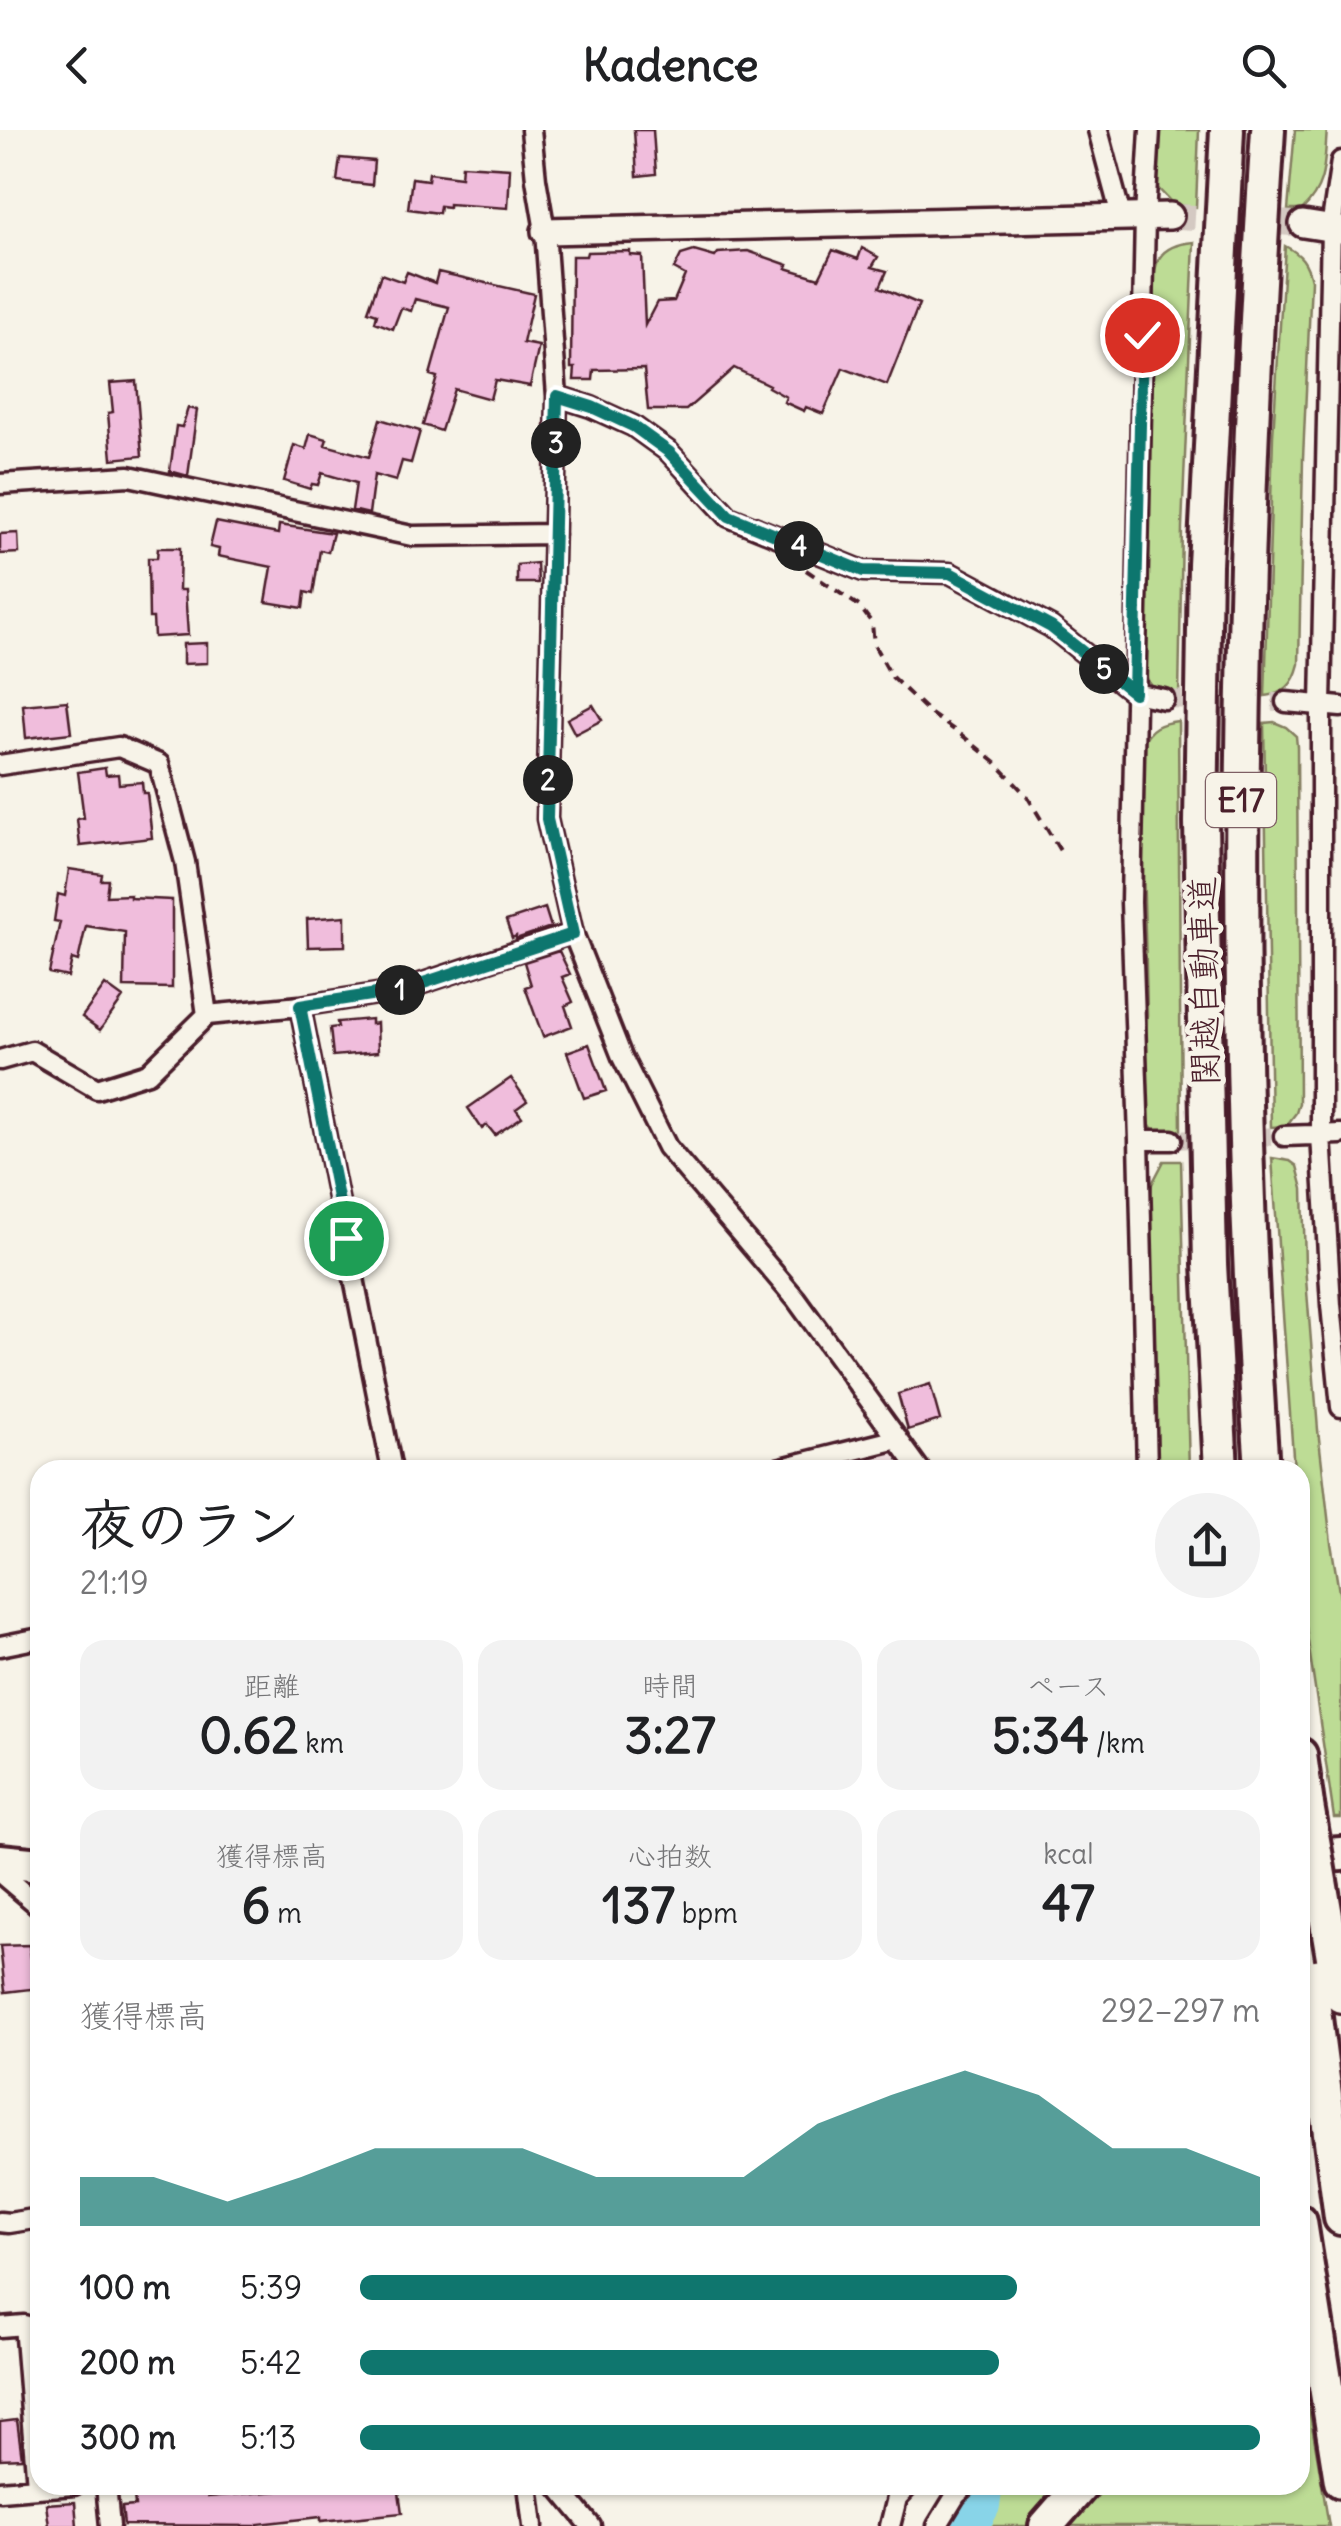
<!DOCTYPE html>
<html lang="ja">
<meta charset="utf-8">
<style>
:root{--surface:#fff;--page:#f2f2f2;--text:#202124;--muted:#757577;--accent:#0f766e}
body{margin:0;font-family:Delius,"Klee One",sans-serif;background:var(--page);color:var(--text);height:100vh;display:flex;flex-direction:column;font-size:38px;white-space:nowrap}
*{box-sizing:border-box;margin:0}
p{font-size:32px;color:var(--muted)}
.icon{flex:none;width:55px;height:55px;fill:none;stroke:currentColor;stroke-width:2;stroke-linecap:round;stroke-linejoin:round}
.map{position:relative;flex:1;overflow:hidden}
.details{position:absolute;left:30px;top:1330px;width:1280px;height:1035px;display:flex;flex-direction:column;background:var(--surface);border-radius:30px;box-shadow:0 2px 8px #0004}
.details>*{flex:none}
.pin{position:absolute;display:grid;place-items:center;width:85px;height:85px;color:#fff;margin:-42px;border:5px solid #fff;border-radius:50%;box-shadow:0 2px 10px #0007}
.km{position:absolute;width:50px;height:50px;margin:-25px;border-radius:50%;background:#222;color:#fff;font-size:28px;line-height:50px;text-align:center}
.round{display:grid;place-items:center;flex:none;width:105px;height:105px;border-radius:52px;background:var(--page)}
.summary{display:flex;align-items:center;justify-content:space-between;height:170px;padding:0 50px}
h1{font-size:55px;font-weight:700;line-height:75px}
.stats{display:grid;grid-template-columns:repeat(3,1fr);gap:15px;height:170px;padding:10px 50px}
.stats div{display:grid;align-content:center;border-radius:25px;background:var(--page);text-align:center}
.stats b{font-size:50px;font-weight:700}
.stats small{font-size:28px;font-weight:400}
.stats p{font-size:28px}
.chart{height:280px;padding:20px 50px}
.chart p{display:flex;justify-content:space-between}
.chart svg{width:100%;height:180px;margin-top:10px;fill:var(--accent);opacity:.7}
ul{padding:0 50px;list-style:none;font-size:32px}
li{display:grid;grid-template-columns:160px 120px 1fr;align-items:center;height:75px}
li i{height:25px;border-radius:12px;background:var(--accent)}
header{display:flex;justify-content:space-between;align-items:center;height:130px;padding:0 50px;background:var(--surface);font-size:45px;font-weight:700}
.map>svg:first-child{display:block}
.built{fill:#f5e3e4}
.green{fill:#bddc95;stroke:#847e60;stroke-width:2.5}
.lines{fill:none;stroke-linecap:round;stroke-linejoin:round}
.river{stroke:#88d4e8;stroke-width:40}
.building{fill:#f0bddc;stroke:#4a1f2b;stroke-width:2.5}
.street-tunnel{stroke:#d4c9c2;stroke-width:18;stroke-dasharray:18 9;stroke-linecap:butt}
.secondary-tunnel{stroke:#d4c9c2;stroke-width:25;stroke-dasharray:25 12;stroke-linecap:butt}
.street-casing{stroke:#4a1f2b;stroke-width:25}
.secondary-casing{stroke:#4a1f2b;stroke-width:32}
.highway-casing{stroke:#4a1f2b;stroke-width:40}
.path{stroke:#4a1f2b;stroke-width:4;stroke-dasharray:10 8;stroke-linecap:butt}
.street{stroke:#f7f3e8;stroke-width:18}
.secondary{stroke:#f7f3e8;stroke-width:25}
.highway{stroke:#f7f3e8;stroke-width:32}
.highway-bridge-casing{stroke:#4a1f2b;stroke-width:40;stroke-linecap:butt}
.highway-bridge{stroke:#f7f3e8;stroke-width:32}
.route-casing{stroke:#fff;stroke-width:20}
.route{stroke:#0f766e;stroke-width:12}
.labels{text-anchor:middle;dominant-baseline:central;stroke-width:10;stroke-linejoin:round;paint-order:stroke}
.shield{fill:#f7f3e8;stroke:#7e5f64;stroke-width:2.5}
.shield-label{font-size:32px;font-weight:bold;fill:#4a1f2b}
.street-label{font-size:35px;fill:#4a1f2b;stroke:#f7f3e8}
</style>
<header><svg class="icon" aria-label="back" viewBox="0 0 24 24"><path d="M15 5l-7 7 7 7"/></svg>Kadence<svg class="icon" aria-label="search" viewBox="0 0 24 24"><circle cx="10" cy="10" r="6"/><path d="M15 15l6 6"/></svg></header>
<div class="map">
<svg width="1341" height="2396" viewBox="0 0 1341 2396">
<rect width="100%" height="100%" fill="#f7f3e8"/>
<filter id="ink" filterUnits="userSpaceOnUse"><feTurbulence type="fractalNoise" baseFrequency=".01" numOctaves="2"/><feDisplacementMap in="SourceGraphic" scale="20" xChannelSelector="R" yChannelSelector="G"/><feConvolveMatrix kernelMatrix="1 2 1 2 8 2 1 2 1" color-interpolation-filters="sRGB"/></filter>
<g filter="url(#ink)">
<path class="built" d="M 893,1321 L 906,1340 L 805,1340 Z"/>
<path class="green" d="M 1158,0 L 1199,0 L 1196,77 L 1174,75 L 1155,55 Z
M 1295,0 L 1327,0 C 1324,33 1327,56 1302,80 L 1288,80 Z
M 1194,112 L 1182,397 L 1179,567 L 1166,566 L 1154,562 L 1147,548 L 1143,515 L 1152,181 C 1156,143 1147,116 1194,112 Z
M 1285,116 C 1301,124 1307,132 1311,150 L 1303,328 L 1299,534 C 1294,554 1285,564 1265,566 L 1273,306 Z
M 1178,591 L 1181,1006 C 1169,1005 1153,1006 1149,992 C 1142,968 1147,912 1147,884 C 1146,825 1144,766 1142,707 C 1141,679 1137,642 1143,615 C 1148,597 1162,593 1178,591 Z
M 1274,592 L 1286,597 L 1296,606 L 1297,617 L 1299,973 L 1296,983 L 1286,996 L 1271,997 L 1264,593 Z
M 1272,1028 L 1290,1031 L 1297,1036 L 1303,1059 L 1305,1136 L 1318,1300 L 1331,1413 L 1341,1474 L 1341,1688 L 1334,1688 L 1304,1484 L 1300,1425 L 1300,1340 L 1294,1340 Z
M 1164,1031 L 1181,1031 L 1189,1340 L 1153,1340 L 1149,1075 L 1152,1054 Z
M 1300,2224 L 1329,2396 L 1067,2396 L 1102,2355 L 1300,2355 Z
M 1009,2355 L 1063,2355 L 1029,2396 L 976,2396 Z"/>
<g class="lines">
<path class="river" d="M 968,2396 L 980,2375 L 983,2355"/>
</g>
<path class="building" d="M 634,0 L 653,0 L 656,44 L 637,46 Z
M 340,28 L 374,31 L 372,55 L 337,51 Z
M 462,35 L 510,38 L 508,78 L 449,74 L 449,77 L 440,76 L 439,83 L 408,79 L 412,48 L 428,50 L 429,43 L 461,47 Z
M 862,118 L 878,127 L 872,137 L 887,141 L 880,157 L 919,174 L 887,255 L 843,238 L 823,284 L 806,277 L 804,281 L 784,272 L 786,267 L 768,257 L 769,255 L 734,238 L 686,280 L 648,280 L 644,239 L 594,240 L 593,250 L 574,250 L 575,238 L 571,238 L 572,126 L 586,126 L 587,122 L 630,121 L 630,125 L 642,126 L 645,195 L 657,172 L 674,171 L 685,145 L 674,139 L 681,125 L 694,121 L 715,127 L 718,123 L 748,121 L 788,135 L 786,138 L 819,148 L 833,120 L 858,129 Z
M 407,142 L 435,153 L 438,142 L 534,164 L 523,213 L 539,216 L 530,256 L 495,250 L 490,269 L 454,259 L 441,301 L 423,295 L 437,247 L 430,245 L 449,177 L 415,169 L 411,181 L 401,178 L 393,199 L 375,192 L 377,184 L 368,181 L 381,144 L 403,152 Z
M 136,251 L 142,326 L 112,329 L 108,283 L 113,282 L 110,253 Z
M 188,278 L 197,280 L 188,346 L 170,341 L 176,296 L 182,297 Z
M 380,289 L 420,301 L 411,333 L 402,331 L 396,351 L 374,345 L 369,384 L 352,380 L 356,353 L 322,343 L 318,355 L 312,354 L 310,359 L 284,351 L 294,315 L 306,319 L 310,304 L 327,309 L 325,315 L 369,327 Z
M 216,392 L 278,404 L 279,395 L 333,403 L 328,422 L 320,420 L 313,464 L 305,462 L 303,478 L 266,472 L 272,437 L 218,426 L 219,419 L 210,417 Z
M 18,403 L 19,423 L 0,424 L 0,404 Z
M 158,418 L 180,418 L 179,460 L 185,460 L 188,505 L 154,507 L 153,488 L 149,488 L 148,428 L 157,428 Z
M 537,433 L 538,453 L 517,453 L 517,435 Z
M 207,513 L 207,533 L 183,534 L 183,514 Z
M 67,571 L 71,603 L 26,608 L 23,575 Z
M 593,575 L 602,590 L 575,604 L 567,589 Z
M 105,638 L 106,645 L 118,644 L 119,654 L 142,652 L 143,663 L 147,663 L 152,708 L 80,716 L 77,689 L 84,688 L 78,642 Z
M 69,739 L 102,744 L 101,750 L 108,750 L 106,766 L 130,765 L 130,768 L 172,770 L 172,858 L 124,857 L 125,802 L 86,796 L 78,831 L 72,829 L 68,847 L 49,843 L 60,792 L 54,791 L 58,764 L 65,766 Z
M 545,778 L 551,797 L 516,809 L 516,806 L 512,808 L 506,791 Z
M 345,786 L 345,816 L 308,817 L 307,789 Z
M 559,821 L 570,844 L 562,847 L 573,872 L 565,876 L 572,896 L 543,907 L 525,857 L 531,855 L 524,832 Z
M 105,855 L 123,868 L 100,900 L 82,887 Z
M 371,889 L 371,894 L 377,893 L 378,922 L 333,926 L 330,898 L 338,897 L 337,892 Z
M 589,914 L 606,961 L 584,968 L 567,922 Z
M 511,948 L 527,971 L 516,979 L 522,987 L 495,1005 L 487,995 L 482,999 L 468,978 Z
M 930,1254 L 940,1290 L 908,1300 L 898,1264 Z
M 29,1815 L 32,1834 L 40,1833 L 40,1858 L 5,1862 L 0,1816 Z
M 17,2290 L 22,2328 L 0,2329 L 0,2292 Z
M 301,2355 L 398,2355 L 402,2383 L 321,2391 L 321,2387 L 258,2394 L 258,2396 L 124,2395 L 122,2377 L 135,2376 L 134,2366 L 207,2360 L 208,2367 L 277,2361 L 277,2357 Z
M 75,2372 L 77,2396 L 49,2396 L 46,2374 Z"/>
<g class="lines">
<path class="street-tunnel" d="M 1164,569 L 1286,572
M 1172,1010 L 1284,1006"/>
<path class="secondary-tunnel" d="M 1170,86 L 1303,94"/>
<g class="street-casing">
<path id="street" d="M 531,0 L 536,49 L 545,101 L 557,266 L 547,689 L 573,803 L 622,927 L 667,1017 L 796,1169 L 920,1340
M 1098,0 L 1121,86
M 1150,0 L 1145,86 L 1131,772 L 1139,1010 L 1172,1010
M 1341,31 L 1331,98 L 1321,575 L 1321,1005 L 1331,1175 L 1341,1277
M 557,266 L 591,277 L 633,296 L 669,322 L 729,387 L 863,441 L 950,443 L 1051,497 L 1134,563 L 1164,569
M 0,354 L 129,346 L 412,406 L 554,404
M 1286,572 L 1341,577
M 0,635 L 119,617 L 159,634 L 185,732 L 207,885
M 300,876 L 392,1340
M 0,930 L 32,921 L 97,959 L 148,943 L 207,885 L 300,876 L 402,860 L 573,803
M 1284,1006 L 1341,1004
M 1139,1010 L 1147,1340
M 774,1340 L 898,1309
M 0,1516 L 40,1508
M 0,1743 L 40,1777
M 0,2092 L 9,2093 L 40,2088
M 0,2197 L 24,2195 L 37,2356
M 106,2355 L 110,2396
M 528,2355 L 533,2396
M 557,2355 L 591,2396
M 0,2361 L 74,2355
M 890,2396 L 897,2368 L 909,2355
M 937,2396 L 956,2365 L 967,2355"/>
</g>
<g class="secondary-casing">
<path id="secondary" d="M 1303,94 L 1341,100
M 545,101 L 1170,86"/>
</g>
<g class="highway-casing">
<path id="highway" d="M 1221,1340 L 1210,1134 L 1201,693 L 1205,435 L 1227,0
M 1262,1340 C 1231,893 1239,446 1268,0
M 1300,1625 L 1307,1675
M 1300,1727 L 1341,1724
M 0,1731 L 40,1735
M 1300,1772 L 1341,2088
M 1333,1827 L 1341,1866
M 1300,2092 L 1341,2351
M 1046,2396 L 1082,2355"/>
</g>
<path class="path" d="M 806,440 L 859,476 L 872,493 L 874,515 L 892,547 L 931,584 L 963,606 L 996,633 L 1027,666 L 1062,724"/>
<use href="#street" class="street"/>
<use href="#secondary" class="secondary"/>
<use href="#highway" class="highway"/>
<g class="highway-bridge-casing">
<path id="highway-bridge" d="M 1307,1675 L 1333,1827"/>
</g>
<use href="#highway-bridge" class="highway-bridge"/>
</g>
</g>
<g class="lines" filter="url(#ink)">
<g class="route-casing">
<path id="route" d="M 346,1108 L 300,876 L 402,860 L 573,804 L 547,689 L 557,266 L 592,277 L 633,296 L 669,322 L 729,386 L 863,441 L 950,443 L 1051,497 L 1134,563 L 1142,205"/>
</g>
<use href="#route" class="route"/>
</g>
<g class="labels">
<rect class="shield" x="1206" y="643" width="70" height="54" rx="8"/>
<g class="shield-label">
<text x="1241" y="670">E17</text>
</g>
<g class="street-label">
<text transform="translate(1203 851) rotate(-91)">関越自動車道</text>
</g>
</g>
</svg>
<div class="pin" style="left:346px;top:1108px;background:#1e9e55"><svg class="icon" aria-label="arrive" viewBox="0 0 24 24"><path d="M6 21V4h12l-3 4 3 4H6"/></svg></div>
<div class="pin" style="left:1142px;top:205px;background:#d93025"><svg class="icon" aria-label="check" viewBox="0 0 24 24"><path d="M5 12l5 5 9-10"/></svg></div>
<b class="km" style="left:400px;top:860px">1</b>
<b class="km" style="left:548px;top:650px">2</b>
<b class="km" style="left:556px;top:313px">3</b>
<b class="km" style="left:799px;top:416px">4</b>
<b class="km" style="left:1104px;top:539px">5</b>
<section class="details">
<div class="summary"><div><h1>夜のラン</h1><p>21:19</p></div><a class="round"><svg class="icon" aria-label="share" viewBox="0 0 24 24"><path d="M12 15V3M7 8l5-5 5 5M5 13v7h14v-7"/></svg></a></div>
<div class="stats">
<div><p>距離</p><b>0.62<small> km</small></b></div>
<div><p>時間</p><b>3:27</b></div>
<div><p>ペース</p><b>5:34<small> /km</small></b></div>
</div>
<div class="stats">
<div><p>獲得標高</p><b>6<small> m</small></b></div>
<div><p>心拍数</p><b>137<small> bpm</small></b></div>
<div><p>kcal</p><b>47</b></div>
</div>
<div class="chart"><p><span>獲得標高</span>292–297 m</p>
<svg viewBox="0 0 160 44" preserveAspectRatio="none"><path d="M0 44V32L10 32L20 38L30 32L40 25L50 25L60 25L70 32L80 32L90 32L100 19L110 12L120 6L130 12L140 25L150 25L160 32V44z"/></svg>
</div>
<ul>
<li><b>100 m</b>5:39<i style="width:73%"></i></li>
<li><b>200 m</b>5:42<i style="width:71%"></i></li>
<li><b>300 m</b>5:13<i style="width:100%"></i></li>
</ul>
</section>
</div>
